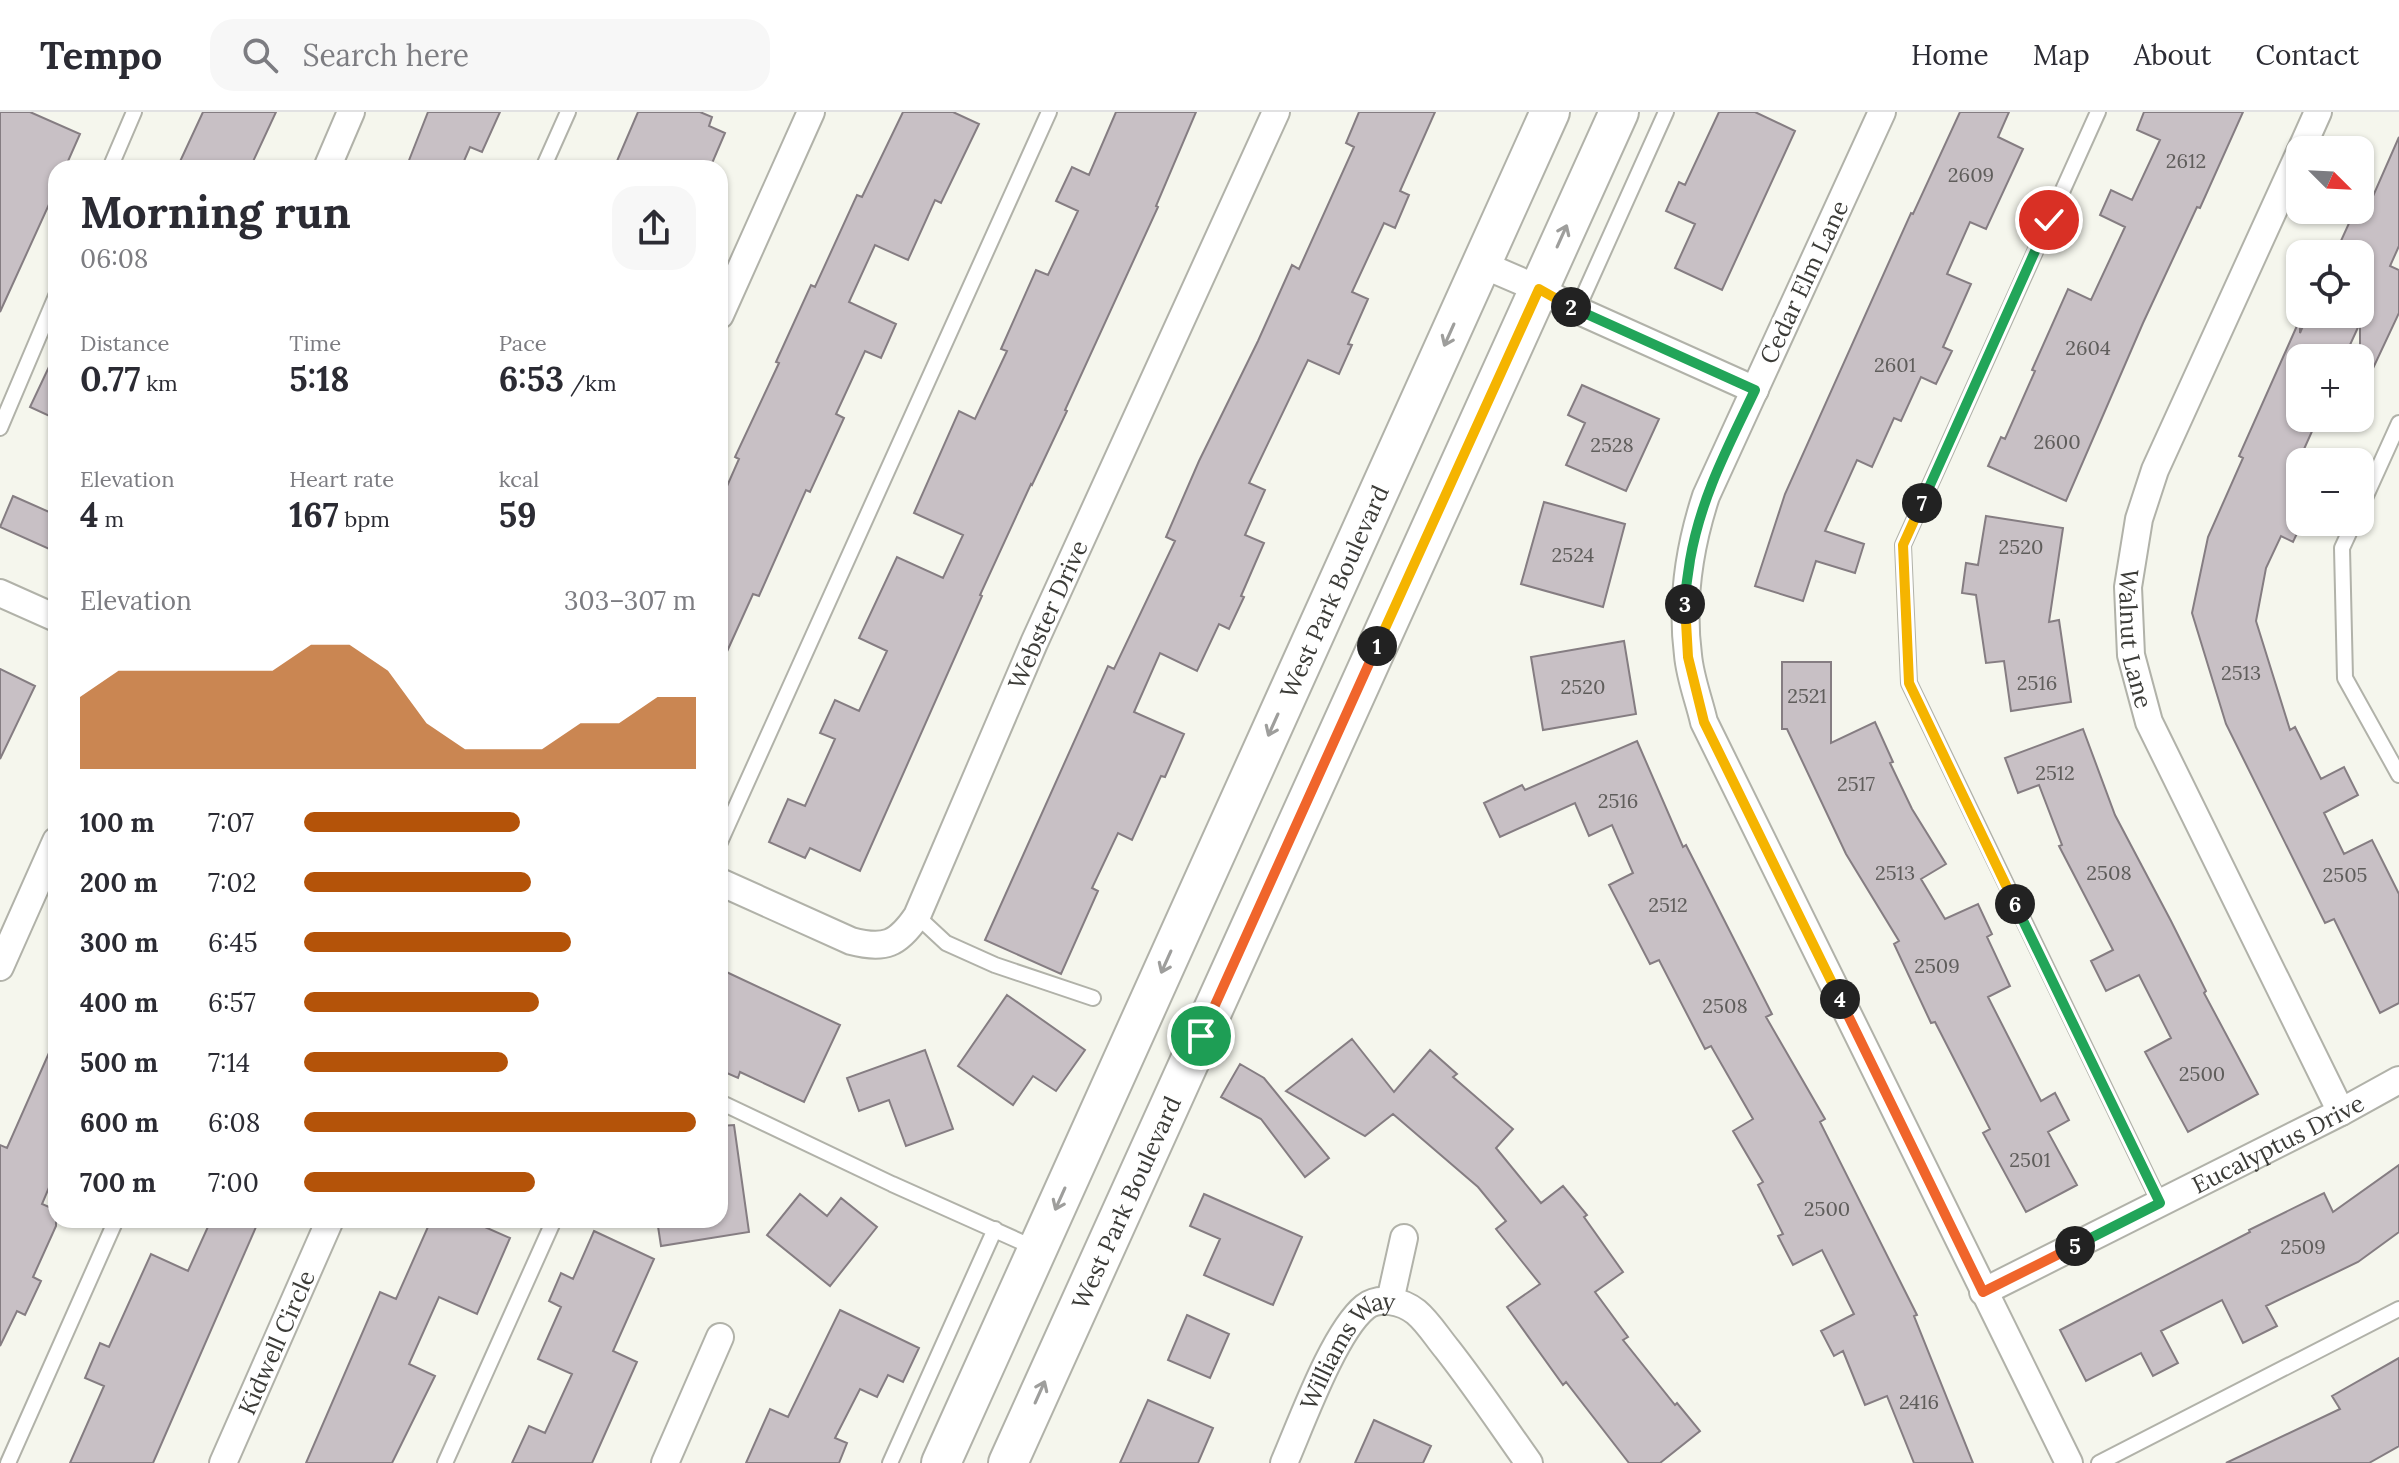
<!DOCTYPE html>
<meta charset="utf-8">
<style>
:root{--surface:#fff;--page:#f7f7f7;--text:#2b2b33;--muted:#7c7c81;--line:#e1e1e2;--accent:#b45309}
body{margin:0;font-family:Lora,serif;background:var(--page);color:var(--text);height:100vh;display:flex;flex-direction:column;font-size:30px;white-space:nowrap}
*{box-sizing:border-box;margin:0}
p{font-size:26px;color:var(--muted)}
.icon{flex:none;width:44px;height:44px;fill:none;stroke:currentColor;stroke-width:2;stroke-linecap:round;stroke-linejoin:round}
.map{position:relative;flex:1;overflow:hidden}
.details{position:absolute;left:48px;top:48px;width:680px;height:1068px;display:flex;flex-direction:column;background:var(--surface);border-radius:24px;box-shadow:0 2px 6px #0004}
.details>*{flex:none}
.needle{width:52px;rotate:114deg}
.tools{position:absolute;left:2286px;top:24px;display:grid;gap:16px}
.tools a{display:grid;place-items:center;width:88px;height:88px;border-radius:16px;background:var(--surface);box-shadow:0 2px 6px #0004;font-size:40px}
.pin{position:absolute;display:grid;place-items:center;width:68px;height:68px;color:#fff;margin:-34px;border:4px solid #fff;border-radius:50%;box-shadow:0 2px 8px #0007}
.km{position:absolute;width:40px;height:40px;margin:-20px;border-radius:50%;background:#222;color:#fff;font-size:22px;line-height:40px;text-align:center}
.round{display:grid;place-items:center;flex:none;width:84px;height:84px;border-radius:24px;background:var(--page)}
.headline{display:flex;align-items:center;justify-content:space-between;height:136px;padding:0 32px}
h1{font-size:44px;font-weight:700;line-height:60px}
.stats{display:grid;grid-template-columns:repeat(3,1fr);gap:12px;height:136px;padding:8px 32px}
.stats div{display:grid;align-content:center}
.stats b{font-size:34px;font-weight:700}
.stats small{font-size:22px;font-weight:400}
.stats p{font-size:22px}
.chart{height:224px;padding:16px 32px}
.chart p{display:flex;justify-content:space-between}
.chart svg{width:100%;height:144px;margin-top:8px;fill:var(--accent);opacity:.7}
ul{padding:0 32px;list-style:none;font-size:26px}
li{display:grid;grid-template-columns:128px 96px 1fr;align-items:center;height:60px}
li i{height:20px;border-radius:10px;background:var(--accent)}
header{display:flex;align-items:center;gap:48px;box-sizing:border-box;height:112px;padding:0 40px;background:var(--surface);border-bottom:2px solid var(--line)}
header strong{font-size:38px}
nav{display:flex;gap:44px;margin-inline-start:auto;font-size:28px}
.search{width:560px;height:72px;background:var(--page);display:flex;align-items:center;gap:20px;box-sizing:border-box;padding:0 28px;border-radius:24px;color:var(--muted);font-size:30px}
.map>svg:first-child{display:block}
.building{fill:#c8c0c5;stroke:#857d82;stroke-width:2}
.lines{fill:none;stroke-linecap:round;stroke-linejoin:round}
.service-casing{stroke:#b1b2a9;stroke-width:18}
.minor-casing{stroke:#b1b2a9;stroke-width:30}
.secondary-casing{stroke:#b1b2a9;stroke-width:42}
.service{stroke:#fff;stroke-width:14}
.minor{stroke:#fff;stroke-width:26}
.secondary{stroke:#fff;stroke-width:38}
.oneway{stroke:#9e9e9c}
.split-1-casing{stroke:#fff;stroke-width:16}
.split-2-casing{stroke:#fff;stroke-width:16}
.split-3-casing{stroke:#fff;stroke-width:16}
.split-4-casing{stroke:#fff;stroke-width:16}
.split-5-casing{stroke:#fff;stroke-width:16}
.split-6-casing{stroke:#fff;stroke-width:16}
.split-7-casing{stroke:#fff;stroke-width:16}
.split-8-casing{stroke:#fff;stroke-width:16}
.split-1{stroke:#f0652b;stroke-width:10}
.split-2{stroke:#f5b400;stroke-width:10}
.split-3{stroke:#22a559;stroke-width:10}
.split-4{stroke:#f5b400;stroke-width:10}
.split-5{stroke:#f0652b;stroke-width:10}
.split-6{stroke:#22a559;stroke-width:10}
.split-7{stroke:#f5b400;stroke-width:10}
.split-8{stroke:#22a559;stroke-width:10}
.labels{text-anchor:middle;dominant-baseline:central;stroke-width:7;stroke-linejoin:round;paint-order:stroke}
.number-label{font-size:20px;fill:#5f5d5b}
.street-label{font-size:24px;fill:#3c3c38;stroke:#fff}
</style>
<header>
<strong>Tempo</strong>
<div class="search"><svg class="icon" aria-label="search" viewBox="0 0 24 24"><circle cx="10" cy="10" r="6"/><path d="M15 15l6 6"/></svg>Search here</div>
<nav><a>Home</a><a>Map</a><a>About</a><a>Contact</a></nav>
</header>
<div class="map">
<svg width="2399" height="1351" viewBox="0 0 2399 1351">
<rect width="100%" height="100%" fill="#f5f6ed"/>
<path class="building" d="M 0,0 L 30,0 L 80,22 L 65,56 L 56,56 L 56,77 L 0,200 Z
M 203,0 L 276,0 L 250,56 L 177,56 Z
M 428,0 L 500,0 L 482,40 L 470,35 L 461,56 L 406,56 Z
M 638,0 L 700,0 L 712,5 L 709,14 L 725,21 L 710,56 L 614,56 Z
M 903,0 L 953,0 L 979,12 L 941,91 L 935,88 L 908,148 L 875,133 L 849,190 L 896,212 L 881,246 L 865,239 L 836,302 L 844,306 L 810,380 L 806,378 L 759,484 L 753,482 L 720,555 L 720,390 L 739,347 L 735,345 L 779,251 L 776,250 L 811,173 L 815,175 L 857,83 L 862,85 Z
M 1116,0 L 1196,0 L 1156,94 L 1158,95 L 1065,298 L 1067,299 L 1032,373 L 1031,372 L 980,483 L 982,484 L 860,759 L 810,736 L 805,746 L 769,730 L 788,687 L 805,694 L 835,627 L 820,621 L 835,588 L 859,599 L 887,539 L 859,526 L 897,445 L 943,466 L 963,423 L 914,401 L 959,299 L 975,307 L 1007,239 L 1001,237 L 1036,158 L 1048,163 L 1078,99 L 1056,89 L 1072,55 L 1089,63 Z
M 1359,0 L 1435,0 L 1400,79 L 1409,83 L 1395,116 L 1384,111 L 1352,180 L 1368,187 L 1348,232 L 1352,233 L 1339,262 L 1308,248 L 1249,371 L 1265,378 L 1245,423 L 1264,431 L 1241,484 L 1244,485 L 1229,517 L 1219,512 L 1197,559 L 1160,541 L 1134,600 L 1184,622 L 1165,665 L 1161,664 L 1132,728 L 1118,721 L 1092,776 L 1098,779 L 1061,862 L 985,828 L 1108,554 L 1114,557 L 1175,429 L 1166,425 L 1199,349 L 1258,229 L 1292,153 L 1299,157 L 1354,35 L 1346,31 Z
M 1719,0 L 1755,0 L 1795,19 L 1722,178 L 1675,156 L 1695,112 L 1666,99 L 1679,70 L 1685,73 Z
M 1960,0 L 2009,0 L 1998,25 L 2023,37 L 1986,117 L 1970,110 L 1947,162 L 1971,172 L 1943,235 L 1952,239 L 1936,272 L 1921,265 L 1901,309 L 1894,306 L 1872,355 L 1857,348 L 1825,419 L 1864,432 L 1855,461 L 1816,449 L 1803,489 L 1755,474 L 1785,382 L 1911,101 L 1913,102 Z
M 2144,0 L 2243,0 L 2200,96 L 2197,95 L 2143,211 L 2066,389 L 1988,354 L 2001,325 L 2005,327 L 2035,259 L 2032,258 L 2068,177 L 2091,188 L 2125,115 L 2100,103 L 2111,78 L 2132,88 L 2160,28 L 2137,18 Z
M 2399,25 L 2399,134 L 2390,154 L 2399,158 L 2399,201 L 2360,284 L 2360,211 L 2344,246 L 2300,246 L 2300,306 L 2318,306 L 2300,346 L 2300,415 L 2293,430 L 2281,424 L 2266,456 L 2256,509 L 2290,618 L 2295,615 L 2321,667 L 2344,655 L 2358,683 L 2324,701 L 2344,742 L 2372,728 L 2399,782 L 2399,891 L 2380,901 L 2334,807 L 2325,811 L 2226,612 L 2192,501 L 2208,425 L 2243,346 L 2239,344 L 2300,207 L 2300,221 L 2308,202 L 2360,202 L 2360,142 L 2335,142 L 2355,98 L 2360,98 L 2360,87 L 2370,91 Z
M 56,240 L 56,307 L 30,295 Z
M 1582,273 L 1659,307 L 1626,379 L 1566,353 L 1585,311 L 1568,303 Z
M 13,384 L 56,403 L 56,440 L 0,415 Z
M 1544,390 L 1625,412 L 1603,495 L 1521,472 Z
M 1986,404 L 2063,416 L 2049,510 L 2059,508 L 2071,590 L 2011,599 L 2004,549 L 1986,551 L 1976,483 L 1962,481 L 1966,451 L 1978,453 Z
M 1624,529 L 1636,602 L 1543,618 L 1531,545 Z
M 1782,550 L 1831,550 L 1831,631 L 1875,610 L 1893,650 L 1890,651 L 1912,697 L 1946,752 L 1921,767 L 1945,807 L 1978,792 L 1992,822 L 1987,825 L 2010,874 L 1988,885 L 2041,989 L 2055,981 L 2069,1008 L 2048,1020 L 2077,1073 L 2026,1100 L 1983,1021 L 1990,1017 L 1935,910 L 1931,911 L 1894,832 L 1899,829 L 1846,742 L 1787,617 L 1782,617 Z
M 0,557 L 35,574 L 0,647 Z
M 2083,617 L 2115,703 L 2171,809 L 2206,879 L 2204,881 L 2258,982 L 2188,1020 L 2145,940 L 2171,926 L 2139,863 L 2106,879 L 2091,849 L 2113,838 L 2059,734 L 2062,733 L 2039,673 L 2018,681 L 2005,646 Z
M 1637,629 L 1683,735 L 1686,733 L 1772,902 L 1766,905 L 1825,1007 L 1820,1010 L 1917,1203 L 1914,1204 L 1973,1351 L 1914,1351 L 1887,1284 L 1865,1293 L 1843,1239 L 1834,1244 L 1821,1219 L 1854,1202 L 1822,1138 L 1793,1153 L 1778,1124 L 1783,1122 L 1758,1073 L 1763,1070 L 1733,1019 L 1753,1007 L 1711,934 L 1705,937 L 1659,848 L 1650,852 L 1609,773 L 1633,761 L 1612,713 L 1589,724 L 1575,691 L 1500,725 L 1484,691 L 1522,673 L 1525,678 Z
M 720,857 L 840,913 L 804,990 L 740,960 L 738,966 L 720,958 Z
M 1007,883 L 1085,938 L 1056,979 L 1033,964 L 1013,993 L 958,954 Z
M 56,925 L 56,1059 L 42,1092 L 56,1098 L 56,1114 L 33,1165 L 41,1169 L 25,1203 L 17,1199 L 0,1234 L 0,1033 L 7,1036 Z
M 1352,927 L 1394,980 L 1430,938 L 1457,962 L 1453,965 L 1513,1017 L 1496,1036 L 1541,1091 L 1563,1074 L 1587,1103 L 1584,1105 L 1623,1160 L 1595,1180 L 1628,1225 L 1623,1228 L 1675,1293 L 1677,1291 L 1700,1319 L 1660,1351 L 1629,1351 L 1566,1270 L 1563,1273 L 1507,1195 L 1540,1172 L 1496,1117 L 1506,1109 L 1478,1075 L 1393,1002 L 1365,1024 L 1286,979 Z
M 925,938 L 953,1017 L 906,1034 L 889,988 L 859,999 L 847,966 Z
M 1240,952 L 1264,966 L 1329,1046 L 1305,1065 L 1261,1007 L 1221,985 Z
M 734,1013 L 749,1120 L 661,1134 L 657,1108 L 720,1108 L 720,1014 Z
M 2399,1053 L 2399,1120 L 2358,1150 L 2266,1194 L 2277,1214 L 2243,1231 L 2222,1188 L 2161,1219 L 2178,1251 L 2153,1264 L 2141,1241 L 2086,1269 L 2060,1218 L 2250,1120 L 2249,1118 L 2324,1081 L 2333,1100 Z
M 800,1082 L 827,1104 L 841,1086 L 877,1115 L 830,1174 L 767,1123 Z
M 1204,1082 L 1302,1125 L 1273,1193 L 1204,1163 L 1220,1127 L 1190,1114 Z
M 211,1108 L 259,1108 L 153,1351 L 70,1351 L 104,1274 L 85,1266 L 100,1231 L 109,1235 L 151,1142 L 188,1159 Z
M 431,1108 L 469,1108 L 510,1126 L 477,1202 L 439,1185 L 409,1252 L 435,1264 L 392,1351 L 306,1351 L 380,1180 L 396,1187 Z
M 594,1119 L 654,1147 L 613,1239 L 637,1250 L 592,1351 L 512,1351 L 529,1314 L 545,1321 L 572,1262 L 538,1247 L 561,1195 L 549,1189 L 561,1161 L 573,1167 Z
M 840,1198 L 919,1236 L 903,1270 L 888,1263 L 877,1285 L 860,1277 L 835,1326 L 847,1331 L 839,1351 L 746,1351 L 770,1297 L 788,1305 Z
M 1187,1203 L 1229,1222 L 1210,1266 L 1168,1248 Z
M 2399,1246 L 2399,1334 L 2369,1351 L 2226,1351 L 2340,1297 L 2332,1284 Z
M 1148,1288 L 1213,1316 L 1198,1351 L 1120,1351 Z
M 1374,1308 L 1431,1334 L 1423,1351 L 1355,1351 Z"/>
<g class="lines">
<g class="service-casing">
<path id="service" d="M 2098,0 L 1903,433 L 1909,571 L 2160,1091
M 110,56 L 134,0
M 543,56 L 568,0
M 1577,198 L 1666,0
M 0,316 L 56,184
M 2360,397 L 2399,311
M 2354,410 L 2342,436 L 2345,566 L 2399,663
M 720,730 L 1049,0
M 917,804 L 946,831 L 995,853 L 1093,886
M 720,990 L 892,1072 L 1037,1137
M 8,1351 L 116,1108
M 445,1351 L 554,1108
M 890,1351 L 995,1117
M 2099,1351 L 2399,1197"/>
</g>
<g class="minor-casing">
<g id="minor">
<path d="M 1882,0 L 1706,384 C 1689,436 1681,489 1688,543 C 1690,566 1699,588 1704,610 L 2069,1351"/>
<path d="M 2301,38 L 2318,0"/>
<path id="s1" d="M 2300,40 L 2155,358 L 2139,407 L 2128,475 L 2131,543 L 2149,610 L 2341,1000"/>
<path d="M 327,56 L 351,0"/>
<path d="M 1481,152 L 1539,177 L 1577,198 L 1755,278"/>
<path d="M 720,203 L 811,0"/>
<path d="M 0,481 L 56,506"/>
<path id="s2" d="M 720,770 L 851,829 C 885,838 898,832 917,804 L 1034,531 L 1276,0"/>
<path d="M 0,855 L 56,729"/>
<path id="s3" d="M 1983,1180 L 2341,1000 L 2399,968"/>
<path d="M 1390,1189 L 1404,1126"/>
<path id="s4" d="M 223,1351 L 330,1108"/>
<path d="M 665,1351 L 720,1225"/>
<path id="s5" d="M 1284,1351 C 1301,1312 1334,1220 1365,1195 C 1379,1184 1402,1189 1416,1200 C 1428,1210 1437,1225 1447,1237 C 1476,1274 1502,1313 1529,1351"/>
</g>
</g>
<g class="secondary-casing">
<g id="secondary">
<path id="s6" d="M 941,1351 L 1550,0"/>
<path id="s7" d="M 1008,1351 L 1619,0"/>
</g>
</g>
<use href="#service" class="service"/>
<use href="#minor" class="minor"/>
<use href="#secondary" class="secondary"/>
</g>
<defs><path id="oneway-shaft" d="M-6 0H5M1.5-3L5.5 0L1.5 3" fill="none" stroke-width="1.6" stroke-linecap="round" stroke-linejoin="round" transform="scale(2)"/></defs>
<g class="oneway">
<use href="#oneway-shaft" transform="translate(1562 124) rotate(-66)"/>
<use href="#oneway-shaft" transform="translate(1449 223) rotate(114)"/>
<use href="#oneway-shaft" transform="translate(1273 613) rotate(114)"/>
<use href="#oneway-shaft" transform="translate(1166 850) rotate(114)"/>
<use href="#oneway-shaft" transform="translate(1060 1087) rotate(114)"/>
<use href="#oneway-shaft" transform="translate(1040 1280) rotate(-66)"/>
</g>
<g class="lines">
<g class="split-1-casing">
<path id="split-1" d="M 1201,924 L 1377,534"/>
</g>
<g class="split-2-casing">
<path id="split-2" d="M 1377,534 L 1539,177 L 1571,195"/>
</g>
<g class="split-3-casing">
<path id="split-3" d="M 1571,195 L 1755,278 C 1728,335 1701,385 1690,448 C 1688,463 1685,477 1685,492"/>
</g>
<g class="split-4-casing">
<path id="split-4" d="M 1685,492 L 1688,545 L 1704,610 L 1840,887"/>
</g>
<g class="split-5-casing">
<path id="split-5" d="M 1840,887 L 1983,1180 L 2075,1134"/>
</g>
<g class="split-6-casing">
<path id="split-6" d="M 2015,792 L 2160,1091 L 2075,1134"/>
</g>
<g class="split-7-casing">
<path id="split-7" d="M 1922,391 L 1903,433 L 1909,571 L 2015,792"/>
</g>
<g class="split-8-casing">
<path id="split-8" d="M 1922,391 L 2049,108"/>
</g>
<use href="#split-1" class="split-1"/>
<use href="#split-2" class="split-2"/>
<use href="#split-3" class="split-3"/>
<use href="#split-4" class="split-4"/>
<use href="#split-5" class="split-5"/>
<use href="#split-6" class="split-6"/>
<use href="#split-7" class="split-7"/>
<use href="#split-8" class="split-8"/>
</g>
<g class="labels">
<g class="number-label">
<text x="2186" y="48">2612</text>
<text x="1971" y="62">2609</text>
<text x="2088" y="235">2604</text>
<text x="1895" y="252">2601</text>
<text x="2057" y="329">2600</text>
<text x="1612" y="332">2528</text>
<text x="2021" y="434">2520</text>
<text x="1573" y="442">2524</text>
<text x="2241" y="560">2513</text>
<text x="2037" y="570">2516</text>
<text x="1583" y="574">2520</text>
<text x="1807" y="583">2521</text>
<text x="2055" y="660">2512</text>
<text x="1856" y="671">2517</text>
<text x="1618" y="688">2516</text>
<text x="1895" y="760">2513</text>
<text x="2109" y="760">2508</text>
<text x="2345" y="762">2505</text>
<text x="1668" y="792">2512</text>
<text x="1937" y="853">2509</text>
<text x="1725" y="893">2508</text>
<text x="2202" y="961">2500</text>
<text x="2030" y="1047">2501</text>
<text x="1827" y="1096">2500</text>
<text x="2303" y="1134">2509</text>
<text x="1919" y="1289">2416</text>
</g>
<g class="street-label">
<text transform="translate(1804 170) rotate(-65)">Cedar Elm Lane</text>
<text stroke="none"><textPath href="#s6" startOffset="956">West Park Boulevard</textPath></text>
<text stroke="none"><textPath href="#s2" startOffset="550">Webster Drive</textPath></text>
<text stroke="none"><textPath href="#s1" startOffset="522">Walnut Lane</textPath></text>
<text stroke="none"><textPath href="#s3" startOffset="330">Eucalyptus Drive</textPath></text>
<text stroke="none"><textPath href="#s7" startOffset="286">West Park Boulevard</textPath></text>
<text stroke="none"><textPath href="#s4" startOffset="132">Kidwell Circle</textPath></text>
<text stroke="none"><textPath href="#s5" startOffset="134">Williams Way</textPath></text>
</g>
</g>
</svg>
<div class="tools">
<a><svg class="needle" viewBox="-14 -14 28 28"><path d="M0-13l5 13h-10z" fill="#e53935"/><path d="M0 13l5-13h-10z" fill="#7c7c81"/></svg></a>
<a><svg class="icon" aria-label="locate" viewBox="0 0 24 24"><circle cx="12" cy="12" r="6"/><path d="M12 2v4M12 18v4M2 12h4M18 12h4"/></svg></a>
<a>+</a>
<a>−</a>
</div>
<div class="pin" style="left:1201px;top:924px;background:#1e9e55"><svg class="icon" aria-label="arrive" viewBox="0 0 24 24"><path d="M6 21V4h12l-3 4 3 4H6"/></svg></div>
<div class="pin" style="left:2049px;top:108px;background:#d93025"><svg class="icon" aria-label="check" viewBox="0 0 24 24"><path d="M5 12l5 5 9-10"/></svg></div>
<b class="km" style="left:1377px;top:534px">1</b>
<b class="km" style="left:1571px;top:195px">2</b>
<b class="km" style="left:1685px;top:492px">3</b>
<b class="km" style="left:1840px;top:887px">4</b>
<b class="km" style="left:2075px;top:1134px">5</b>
<b class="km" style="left:2015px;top:792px">6</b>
<b class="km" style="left:1922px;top:391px">7</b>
<section class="details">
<div class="headline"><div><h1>Morning run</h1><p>06:08</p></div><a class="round"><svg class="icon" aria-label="share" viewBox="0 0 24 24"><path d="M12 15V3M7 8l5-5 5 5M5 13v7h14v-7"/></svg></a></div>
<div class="stats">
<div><p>Distance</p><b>0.77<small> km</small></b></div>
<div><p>Time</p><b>5:18</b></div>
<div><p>Pace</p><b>6:53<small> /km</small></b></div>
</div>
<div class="stats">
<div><p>Elevation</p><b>4<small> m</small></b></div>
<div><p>Heart rate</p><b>167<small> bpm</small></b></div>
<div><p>kcal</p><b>59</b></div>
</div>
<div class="chart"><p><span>Elevation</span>303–307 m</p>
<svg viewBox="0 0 160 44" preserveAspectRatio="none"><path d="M0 44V22L10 14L20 14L30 14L40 14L50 14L60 6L70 6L80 14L90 30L100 38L110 38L120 38L130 30L140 30L150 22L160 22V44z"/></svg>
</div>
<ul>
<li><b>100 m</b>7:07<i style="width:55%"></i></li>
<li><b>200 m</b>7:02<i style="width:58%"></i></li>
<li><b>300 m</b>6:45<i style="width:68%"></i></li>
<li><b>400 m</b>6:57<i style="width:60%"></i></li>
<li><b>500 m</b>7:14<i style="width:52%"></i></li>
<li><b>600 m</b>6:08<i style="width:100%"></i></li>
<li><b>700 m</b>7:00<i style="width:59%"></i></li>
</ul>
</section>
</div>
